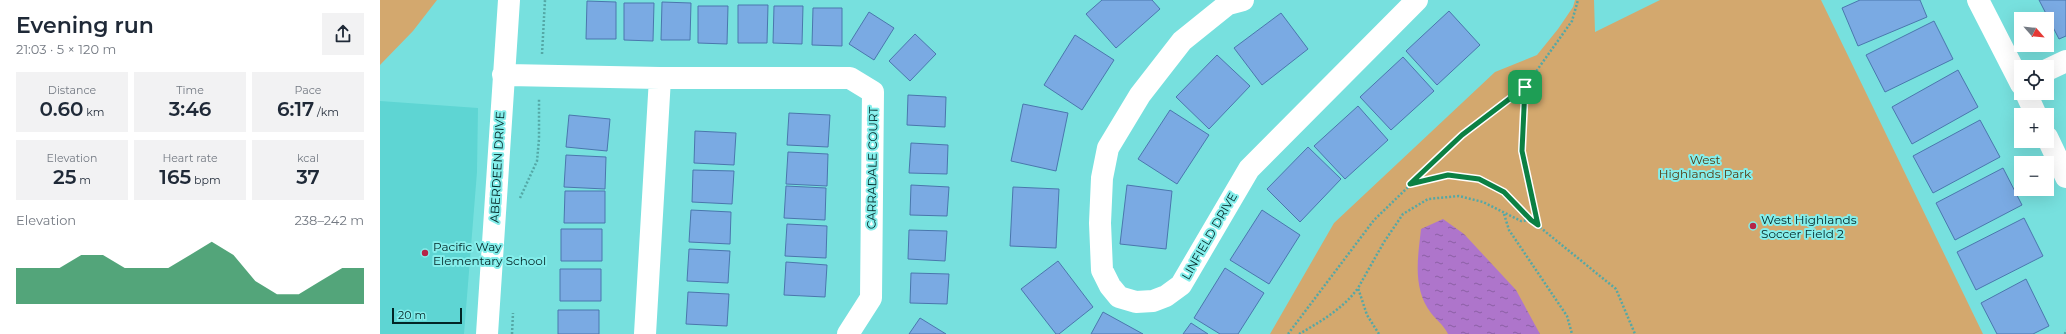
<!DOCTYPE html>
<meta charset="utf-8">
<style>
:root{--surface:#fff;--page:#f2f2f3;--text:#1f2937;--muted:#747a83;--accent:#0b8043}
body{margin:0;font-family:Montserrat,sans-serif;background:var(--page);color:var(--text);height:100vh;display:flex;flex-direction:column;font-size:15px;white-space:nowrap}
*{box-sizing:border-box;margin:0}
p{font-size:13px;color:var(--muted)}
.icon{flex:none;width:22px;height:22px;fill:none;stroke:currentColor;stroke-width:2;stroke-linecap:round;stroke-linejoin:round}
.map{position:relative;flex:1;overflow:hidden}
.details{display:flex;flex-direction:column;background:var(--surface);width:380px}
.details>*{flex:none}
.needle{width:26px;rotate:117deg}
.controls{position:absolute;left:1634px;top:12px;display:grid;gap:8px}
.controls a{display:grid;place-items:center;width:40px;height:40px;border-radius:0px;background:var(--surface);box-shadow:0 4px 16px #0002;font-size:20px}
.scale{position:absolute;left:12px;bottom:10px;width:70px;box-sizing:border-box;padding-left:4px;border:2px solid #022525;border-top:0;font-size:11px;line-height:14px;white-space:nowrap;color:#022525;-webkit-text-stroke:3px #84eeeb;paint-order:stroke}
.pin{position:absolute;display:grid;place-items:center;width:34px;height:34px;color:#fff;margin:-17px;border-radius:8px;box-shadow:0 2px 6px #0006}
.round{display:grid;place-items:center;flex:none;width:42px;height:42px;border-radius:0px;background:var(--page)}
.summary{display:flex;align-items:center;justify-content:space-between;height:68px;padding:0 16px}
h1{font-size:22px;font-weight:600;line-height:30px}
.stats{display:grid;grid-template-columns:repeat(3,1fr);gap:6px;height:68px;padding:4px 16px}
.stats div{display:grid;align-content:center;border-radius:0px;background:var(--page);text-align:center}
.stats b{font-size:20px;font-weight:600}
.stats small{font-size:11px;font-weight:400}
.stats p{font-size:11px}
.chart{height:112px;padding:8px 16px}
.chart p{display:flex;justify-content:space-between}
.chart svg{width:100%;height:72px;margin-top:4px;fill:var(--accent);opacity:.7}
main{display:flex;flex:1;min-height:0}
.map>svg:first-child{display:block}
.built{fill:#5ed5d3}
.park{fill:#d3a86e}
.water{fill:url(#water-ripples)}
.building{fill:#7aaae3;stroke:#4a77ad}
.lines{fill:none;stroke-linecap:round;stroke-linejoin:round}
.path{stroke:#54a8a6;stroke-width:2.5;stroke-dasharray:2 2;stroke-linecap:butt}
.minor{stroke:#fff;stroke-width:22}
.route-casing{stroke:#fff;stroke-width:8}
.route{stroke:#0b8043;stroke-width:5}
.poi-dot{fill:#b62447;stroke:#84eeeb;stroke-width:1.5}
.labels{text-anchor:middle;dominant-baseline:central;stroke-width:4;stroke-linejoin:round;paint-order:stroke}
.park-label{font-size:12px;fill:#543910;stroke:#84eeeb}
.street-label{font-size:12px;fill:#022525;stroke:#84eeeb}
.poi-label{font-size:12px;fill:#022525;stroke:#84eeeb;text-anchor:start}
</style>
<main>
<section class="details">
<div class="summary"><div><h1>Evening run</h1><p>21:03 · 5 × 120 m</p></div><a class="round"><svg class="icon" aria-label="share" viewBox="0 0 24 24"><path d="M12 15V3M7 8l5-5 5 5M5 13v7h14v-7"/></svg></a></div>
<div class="stats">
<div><p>Distance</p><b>0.60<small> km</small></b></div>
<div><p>Time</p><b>3:46</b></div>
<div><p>Pace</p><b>6:17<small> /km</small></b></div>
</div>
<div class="stats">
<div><p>Elevation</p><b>25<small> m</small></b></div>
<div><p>Heart rate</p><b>165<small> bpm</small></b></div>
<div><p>kcal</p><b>37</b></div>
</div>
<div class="chart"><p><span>Elevation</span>238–242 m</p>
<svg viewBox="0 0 160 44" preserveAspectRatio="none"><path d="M0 44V22L10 22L20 22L30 14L40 14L50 22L60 22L70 22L80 14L90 6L100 14L110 30L120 38L130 38L140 30L150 22L160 22V44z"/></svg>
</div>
</section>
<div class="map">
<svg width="1686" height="334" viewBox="0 0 1686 334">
<defs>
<pattern id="water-ripples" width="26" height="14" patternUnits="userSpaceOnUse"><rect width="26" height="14" fill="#ae75cb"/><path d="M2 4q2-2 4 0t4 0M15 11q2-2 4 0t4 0" fill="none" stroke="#8b60a5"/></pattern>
</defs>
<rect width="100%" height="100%" fill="#77e0de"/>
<path class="built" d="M 0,101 L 98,108 L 97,172 L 84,334 L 0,334 Z"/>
<path class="park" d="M 0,0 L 57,0 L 33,31 L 0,65 Z
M 1195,0 L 1214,0 L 1215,32 L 1280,0 L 1441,0 L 1603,334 L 890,334 L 954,223 L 1115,72 L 1157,55 L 1178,29 L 1193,7 Z"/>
<path class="water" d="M 1063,219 L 1084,234 L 1136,290 L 1160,334 L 1068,334 C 1063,324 1057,321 1051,313 C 1032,288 1038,257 1041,229 Z"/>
<path class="building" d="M 722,0 L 772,0 L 780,9 L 736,48 L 706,14 Z
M 1480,0 L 1540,0 L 1547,17 L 1478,46 L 1462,8 Z
M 1659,0 L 1686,0 L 1686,36 L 1679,39 Z
M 207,1 L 236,2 L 236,39 L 206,39 Z
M 282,2 L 311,3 L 310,40 L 281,40 Z
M 244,3 L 274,3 L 273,41 L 244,40 Z
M 358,5 L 388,5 L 387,43 L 358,43 Z
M 318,6 L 348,6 L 347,44 L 318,43 Z
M 394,6 L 423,6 L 422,44 L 393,43 Z
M 433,8 L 462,8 L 462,46 L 432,45 Z
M 1069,11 L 1100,45 L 1057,85 L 1026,51 Z
M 489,12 L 514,28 L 494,60 L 469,44 Z
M 901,13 L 928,49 L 882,85 L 854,48 Z
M 1554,21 L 1573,59 L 1505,92 L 1486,55 Z
M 535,34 L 556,54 L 530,81 L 509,61 Z
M 695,35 L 734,60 L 702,110 L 664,85 Z
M 837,55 L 870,86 L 829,129 L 796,97 Z
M 1023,57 L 1054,91 L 1011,130 L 980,97 Z
M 1578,70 L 1598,107 L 1532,144 L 1512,107 Z
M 528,95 L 566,97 L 565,127 L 527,125 Z
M 643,104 L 688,113 L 676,171 L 631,161 Z
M 978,106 L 1008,140 L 965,179 L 934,146 Z
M 790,110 L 829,135 L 797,184 L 758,159 Z
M 409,113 L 450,115 L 448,147 L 407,145 Z
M 189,115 L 230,119 L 227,151 L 186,147 Z
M 1600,120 L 1620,157 L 1553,193 L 1533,156 Z
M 315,131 L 356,133 L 354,165 L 314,163 Z
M 531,143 L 568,145 L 567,174 L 529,173 Z
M 928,147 L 961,179 L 920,222 L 887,189 Z
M 408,152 L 448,154 L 447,186 L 406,184 Z
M 186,155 L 226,157 L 225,189 L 184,187 Z
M 1623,168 L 1642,205 L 1575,240 L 1556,203 Z
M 313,170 L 354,171 L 352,204 L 312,202 Z
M 531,185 L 569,187 L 567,216 L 530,215 Z
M 747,185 L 792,191 L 786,249 L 740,244 Z
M 406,186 L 446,188 L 445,220 L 404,218 Z
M 633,187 L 679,189 L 676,248 L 630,246 Z
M 185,191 L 225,191 L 225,223 L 184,223 Z
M 311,210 L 351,212 L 350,244 L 309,242 Z
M 882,210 L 920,235 L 889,284 L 850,260 Z
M 1644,218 L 1663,256 L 1596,290 L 1577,252 Z
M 407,224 L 447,226 L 446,258 L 405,256 Z
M 181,229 L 222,229 L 222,261 L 181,261 Z
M 529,230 L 567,231 L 565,261 L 528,259 Z
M 309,249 L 350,251 L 348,283 L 307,281 Z
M 678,261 L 713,307 L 679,334 L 676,334 L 641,289 Z
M 406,262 L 447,265 L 445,297 L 404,295 Z
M 845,268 L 884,293 L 858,334 L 840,334 L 814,318 Z
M 180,269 L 221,269 L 221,301 L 180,301 Z
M 531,273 L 569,274 L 567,304 L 530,303 Z
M 1646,279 L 1669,326 L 1653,334 L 1617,334 L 1601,303 Z
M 308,292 L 349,294 L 347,326 L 306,324 Z
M 178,310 L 219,310 L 219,334 L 178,334 Z
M 723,312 L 763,334 L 711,334 Z
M 540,318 L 566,334 L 529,334 Z
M 811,323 L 828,334 L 803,334 Z"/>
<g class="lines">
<path class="path" d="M 162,54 L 165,0
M 1145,87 L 1142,151 L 1158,224
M 1031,184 L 1068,175 L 1099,179 L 1124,192 L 1151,220 L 1236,289 L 1255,334
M 140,198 L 157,161 L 159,139 L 159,98
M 1124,214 L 1129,230 L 1187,316 L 1192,334
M 132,334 L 133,313
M 908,334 L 994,220 L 1082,135 L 1145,87 L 1192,21 L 1198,0
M 919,334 C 940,322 964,308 978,288
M 999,334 L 987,315 L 978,288 L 1004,242 L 1023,214 L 1048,199 L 1079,196 L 1103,202 L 1141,221 L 1150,220
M 1685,334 L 1686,330"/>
<path class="minor" d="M 863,0 L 848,4 L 802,41 L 760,95 L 728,148 L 722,178 L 720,223 L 722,270 L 730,286 L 739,297 L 756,302 L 773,301 L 786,296 L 801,285 L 869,169 L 1037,0
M 1598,0 L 1641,84
M 1667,70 L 1686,61
M 123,75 L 280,78 L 470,78 L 493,92 L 491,298 L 468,334
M 1646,93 L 1656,115
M 1667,137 L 1686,177
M 107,334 L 129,0
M 265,334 L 280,78"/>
</g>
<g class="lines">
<g class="route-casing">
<path id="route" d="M 1145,87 L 1142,151 L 1158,225 L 1151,220 L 1124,192 L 1099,179 L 1068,175 L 1030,184 L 1082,135 Z"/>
</g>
<use href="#route" class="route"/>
</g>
<g class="poi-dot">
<circle cx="1373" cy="226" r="4"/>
<circle cx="45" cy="253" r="4"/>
</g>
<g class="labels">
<g class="park-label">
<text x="1325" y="159">West<tspan x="1325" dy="14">Highlands Park</tspan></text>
</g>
<g class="street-label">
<text transform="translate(117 167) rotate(-87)">ABERDEEN DRIVE</text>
<text transform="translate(492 168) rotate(-89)">CARRADALE COURT</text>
<text transform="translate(829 236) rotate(-60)">LINFIELD DRIVE</text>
</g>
<g class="poi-label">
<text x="1381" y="219">West Highlands<tspan x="1381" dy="14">Soccer Field 2</tspan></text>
<text x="53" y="246">Pacific Way<tspan x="53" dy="14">Elementary School</tspan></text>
</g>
</g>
</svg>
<div class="controls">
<a><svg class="needle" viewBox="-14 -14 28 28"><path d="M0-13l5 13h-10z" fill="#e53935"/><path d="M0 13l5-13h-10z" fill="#747a83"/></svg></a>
<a><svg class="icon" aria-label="locate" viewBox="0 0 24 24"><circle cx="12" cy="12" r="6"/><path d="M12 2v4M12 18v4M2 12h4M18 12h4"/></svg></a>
<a>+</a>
<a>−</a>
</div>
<div class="scale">20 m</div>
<div class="pin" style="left:1145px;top:87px;background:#1e9e55"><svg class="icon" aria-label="arrive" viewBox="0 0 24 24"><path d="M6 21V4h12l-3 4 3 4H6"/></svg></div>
</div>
</main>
